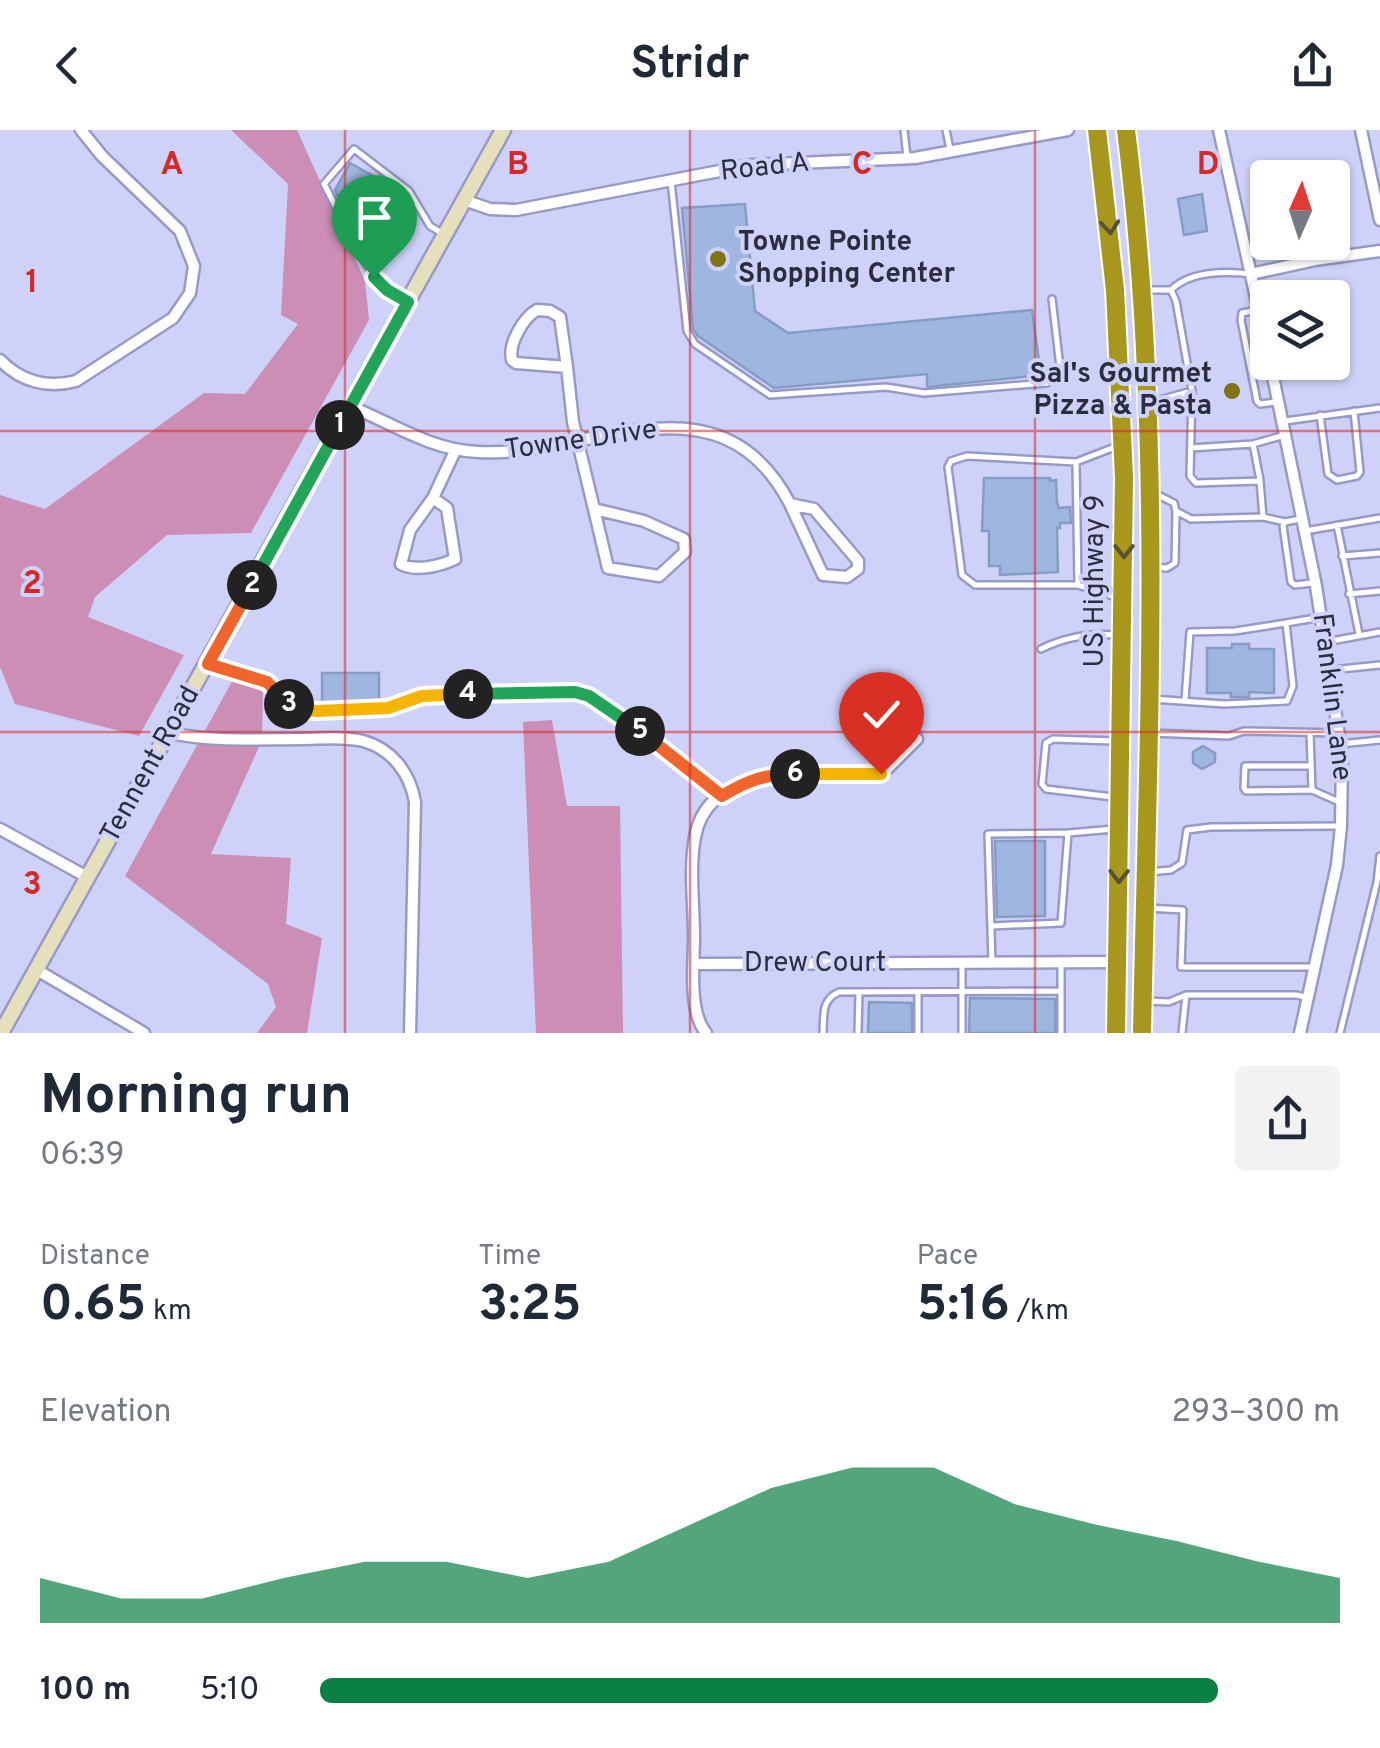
<!DOCTYPE html>
<meta charset="utf-8">
<style>
:root{--surface:#fff;--page:#f2f2f3;--text:#1f2937;--muted:#747a83;--accent:#0b8043}
body{margin:0;font-family:Overpass,sans-serif;background:var(--page);color:var(--text);height:100vh;display:flex;flex-direction:column;font-size:38px;white-space:nowrap}
*{box-sizing:border-box;margin:0}
p{font-size:32px;color:var(--muted)}
.icon{flex:none;width:55px;height:55px;fill:none;stroke:currentColor;stroke-width:2;stroke-linecap:round;stroke-linejoin:round}
.map{position:relative;height:903px;overflow:hidden}
.side{display:flex;flex-direction:column;background:var(--surface);flex:1}
.side>*{flex:none}
.needle{width:65px;rotate:3deg}
.fabs{position:absolute;left:1250px;top:30px;display:grid;gap:20px}
.fabs a{display:grid;place-items:center;width:100px;height:100px;border-radius:10px;background:var(--surface);box-shadow:0 2px 8px #0004;font-size:50px}
.pin{position:absolute;display:grid;place-items:center;width:85px;height:85px;color:#fff;margin:-102px -42px;border-radius:50% 50% 50% 0;rotate:-45deg;box-shadow:0 0 10px #0007}
.pin .icon{rotate:45deg}
.km{position:absolute;width:50px;height:50px;margin:-25px;border-radius:50%;background:#222;color:#fff;font-size:28px;line-height:50px;text-align:center}
.round{display:grid;place-items:center;flex:none;width:105px;height:105px;border-radius:10px;background:var(--page)}
.headline{display:flex;align-items:center;justify-content:space-between;height:170px;padding:0 40px}
h1{font-size:55px;font-weight:700;line-height:75px}
.figures{display:grid;grid-template-columns:repeat(3,1fr);gap:15px;height:170px;padding:10px 40px}
.figures div{display:grid;align-content:center}
.figures b{font-size:50px;font-weight:700}
.figures small{font-size:28px;font-weight:400}
.figures p{font-size:28px}
.chart{height:280px;padding:20px 40px}
.chart p{display:flex;justify-content:space-between}
.chart svg{width:100%;height:180px;margin-top:10px;fill:var(--accent);opacity:.7}
ul{padding:0 40px;list-style:none;font-size:32px}
li{display:grid;grid-template-columns:160px 120px 1fr;align-items:center;height:75px}
li i{height:25px;border-radius:12px;background:var(--accent)}
header{display:flex;justify-content:space-between;align-items:center;height:130px;padding:0 40px;background:var(--surface);font-size:45px;font-weight:700}
.map>svg:first-child{display:block}
.green{fill:#cc8eb5}
.building{fill:#9fb6e0;stroke:#859cc5;stroke-width:2.5}
.lines{fill:none;stroke-linecap:round;stroke-linejoin:round}
.lane-casing{stroke:#979ac7;stroke-width:10}
.street-casing{stroke:#979ac7;stroke-width:15}
.secondary-casing{stroke:#979ac7;stroke-width:19}
.highway-casing{stroke:#fff;stroke-width:22}
.lane{stroke:#fff;stroke-width:5}
.street{stroke:#fff;stroke-width:10}
.secondary{stroke:#e5e0bb;stroke-width:14}
.highway{stroke:#a7981d;stroke-width:18}
.oneway{stroke:#575233}
.split-1-casing{stroke:#fff;stroke-width:20}
.split-2-casing{stroke:#fff;stroke-width:20}
.split-3-casing{stroke:#fff;stroke-width:20}
.split-4-casing{stroke:#fff;stroke-width:20}
.split-5-casing{stroke:#fff;stroke-width:20}
.split-6-casing{stroke:#fff;stroke-width:20}
.split-7-casing{stroke:#fff;stroke-width:20}
.split-1{stroke:#22a559;stroke-width:12}
.split-2{stroke:#22a559;stroke-width:12}
.split-3{stroke:#f0652b;stroke-width:12}
.split-4{stroke:#f5b400;stroke-width:12}
.split-5{stroke:#22a559;stroke-width:12}
.split-6{stroke:#f0652b;stroke-width:12}
.split-7{stroke:#f5b400;stroke-width:12}
.grid{fill:none;stroke:#d62828;stroke-width:2.5;stroke-opacity:0.55}
.poi-dot{fill:#7f7315;stroke:#cfd2f8;stroke-width:4}
.labels{text-anchor:middle;dominant-baseline:central;stroke-width:8;stroke-linejoin:round;paint-order:stroke}
.street-label{font-size:28px;fill:#2c2d3f;stroke:#cfd2f8}
.poi-label{font-size:28px;font-weight:bold;fill:#2c2d3f;stroke:#cfd2f8;text-anchor:start}
.grid-label{font-size:32px;text-anchor:middle;font-weight:bold;fill:#d62828;stroke:#cfd2f8;stroke-width:8;stroke-linejoin:round;paint-order:stroke}
</style>
<header><svg class="icon" aria-label="back" viewBox="0 0 24 24"><path d="M15 5l-7 7 7 7"/></svg>Stridr<svg class="icon" aria-label="share" viewBox="0 0 24 24"><path d="M12 15V3M7 8l5-5 5 5M5 13v7h14v-7"/></svg></header>
<div class="map">
<svg width="1380" height="903" viewBox="0 0 1380 903">
<rect width="100%" height="100%" fill="#cfd2f8"/>
<path class="green" d="M 231,0 L 297,0 L 365,151 L 369,190 L 251,403 L 167,405 L 95,467 L 88,487 L 184,525 L 139,606 L 15,574 L 0,537 L 0,365 L 45,379 L 204,263 L 245,264 L 298,194 L 281,185 L 288,54 Z
M 235,546 L 263,557 L 262,610 L 211,724 L 291,728 L 286,794 L 322,808 L 307,903 L 257,903 L 276,877 L 268,854 L 125,746 Z
M 552,590 L 567,676 L 620,676 L 623,903 L 536,903 L 523,592 Z"/>
<path class="building" d="M 350,33 L 396,59 L 370,103 L 360,98 L 364,91 L 344,79 L 335,60 Z
M 1202,64 L 1207,101 L 1184,105 L 1178,69 Z
M 745,74 L 755,181 L 788,203 L 1032,180 L 1041,245 L 927,257 L 927,244 L 774,258 L 698,206 L 693,199 L 682,78 Z
M 984,348 L 1050,348 L 1050,351 L 1056,350 L 1057,372 L 1059,378 L 1070,377 L 1071,393 L 1060,393 L 1060,398 L 1057,398 L 1058,442 L 1000,445 L 1000,436 L 989,436 L 989,401 L 982,401 Z
M 1232,514 L 1249,514 L 1249,519 L 1274,519 L 1274,563 L 1249,562 L 1249,567 L 1231,567 L 1231,563 L 1207,563 L 1207,518 L 1232,518 Z
M 322,543 L 379,543 L 379,571 L 322,574 Z
M 1203,616 L 1215,623 L 1215,632 L 1202,639 L 1193,633 L 1193,622 Z
M 995,711 L 1045,711 L 1045,786 L 997,787 Z
M 970,868 L 1055,869 L 1055,903 L 969,903 Z
M 869,872 L 912,873 L 912,903 L 868,903 Z"/>
<g class="lines">
<g class="lane-casing">
<path id="lane" d="M 904,0 L 907,27
M 946,0 L 950,19
M 671,51 L 687,201 L 695,214 L 770,265 L 886,257 L 924,263 L 1047,253 L 1057,247 L 1060,237 L 1052,169
M 1143,160 L 1171,160 C 1190,141 1225,141 1251,144
M 405,170 C 363,149 346,94 324,54 L 354,19 L 409,61 L 430,96 L 445,105
M 1258,180 L 1242,183 L 1241,190 L 1257,271 L 1260,274 L 1276,272
M 1152,272 L 1192,261
M 1320,285 L 1328,344 L 1337,350 L 1357,346 L 1360,342 L 1354,281
M 1285,291 L 1380,278
M 1253,314 L 1260,350
M 1191,318 L 1253,314 L 1285,305
M 1076,332 L 1078,454
M 1154,363 L 1174,373 L 1176,381 L 1191,389 L 1263,387 L 1260,351 L 1196,353 L 1190,346 L 1192,261 L 1176,171 L 1171,160
M 1263,387 L 1285,392
M 1300,389 L 1285,392 L 1283,396 L 1291,452 L 1295,455 L 1312,453
M 1337,395 L 1359,504
M 1305,401 L 1380,388
M 1342,426 L 1380,423
M 1154,437 L 1167,438 L 1175,433 L 1176,382
M 1349,464 L 1380,461
M 1116,467 L 1078,455 L 975,455 L 962,445 L 948,337 L 951,331 L 967,326 L 1076,332 L 1120,315
M 1326,512 L 1380,502
M 1041,519 C 1065,507 1090,503 1116,505
M 210,534 L 267,552 L 285,572 L 302,579 L 318,581 L 388,577 L 422,566 L 575,562 L 589,566 L 656,612 L 721,664
M 1331,540 L 1380,535
M 1152,569 L 1224,574 L 1287,571 L 1293,556 L 1286,493 L 1322,487
M 1185,570 L 1190,502 L 1235,501 L 1286,493
M 1151,603 L 1229,606 L 1244,601 L 1339,603
M 1310,603 L 1312,660 L 1339,672
M 1340,614 L 1380,610
M 1310,636 L 1245,636 L 1244,658 L 1246,661 L 1312,660
M 1113,667 L 1046,659 L 1042,654 L 1046,613 L 1053,609 L 1114,611
M 1148,742 L 1171,740 L 1182,733 L 1187,700 L 1211,697 L 1341,696
M 1148,778 L 1183,780 L 1181,837 L 1315,837
M 991,796 L 1061,793 L 1068,703 L 1114,699
M 992,832 L 988,704 L 1068,703
M 1146,871 L 1169,872 L 1186,865 L 1297,865 L 1308,868
M 823,903 C 824,885 821,870 839,862 L 1061,861
M 858,903 L 859,862
M 918,903 L 918,862
M 962,903 L 962,833
M 1061,903 L 1061,833
M 1182,903 L 1186,865
M 1340,903 L 1377,752 L 1380,726"/>
</g>
<g class="street-casing">
<path id="street" d="M 1219,0 L 1268,222
M 1361,0 L 1380,90
M 464,70 L 490,79 L 516,80 L 751,35 L 915,28 L 1068,0
M 1251,144 L 1315,130 L 1380,121
M 537,180 L 550,181 L 560,187 L 567,237 L 516,233 L 512,230 C 508,214 523,188 537,180 Z
M 0,230 C 20,251 47,259 76,251 L 173,188 L 190,163 L 194,136 L 180,101 L 102,26 L 81,0
M 1270,232 L 1316,456 L 1342,625 L 1341,696 L 1337,735 L 1300,903
M 567,237 L 573,292 L 594,379
M 350,276 C 393,294 431,320 478,322 C 589,328 719,238 790,374
M 433,368 L 447,378 L 455,429 C 440,436 416,442 401,434 L 410,400 Z
M 433,368 L 455,321
M 790,374 L 814,379 L 858,431 L 858,439 L 847,447 L 823,445 Z
M 594,379 L 644,391 L 684,409 L 685,422 L 659,446 L 608,438 Z
M 170,603 C 213,612 257,609 301,609 C 321,609 343,606 363,611 C 392,619 410,643 415,672 L 410,903
M 0,699 L 87,747
M 694,834 L 1117,832
M 37,840 L 144,903
M 706,903 C 688,881 694,834 694,807 C 694,775 689,738 695,707 C 709,628 824,644 881,645 L 917,609"/>
</g>
<g class="secondary-casing">
<path id="secondary" d="M 1,903 L 503,0"/>
</g>
<g class="highway-casing">
<path id="highway" d="M 1097,0 L 1115,160 L 1124,348 L 1116,903
M 1126,0 C 1164,300 1148,602 1142,903"/>
</g>
<use href="#lane" class="lane"/>
<use href="#street" class="street"/>
<use href="#secondary" class="secondary"/>
<use href="#highway" class="highway"/>
</g>
<defs><path id="oneway-chevron" d="M-2-3.5L2.5 0L-2 3.5" fill="none" stroke-width="1.6" stroke-linecap="round" stroke-linejoin="round" transform="scale(2.5)"/></defs>
<g class="oneway">
<use href="#oneway-chevron" transform="translate(1110 97) rotate(85)"/>
<use href="#oneway-chevron" transform="translate(1124 421) rotate(90)"/>
<use href="#oneway-chevron" transform="translate(1119 746) rotate(91)"/>
</g>
<g class="lines">
<g class="split-1-casing">
<path id="split-1" d="M 340,295 L 408,172 L 387,160 L 374,147"/>
</g>
<g class="split-2-casing">
<path id="split-2" d="M 252,455 L 340,295"/>
</g>
<g class="split-3-casing">
<path id="split-3" d="M 252,455 L 208,534 L 267,552 L 289,574"/>
</g>
<g class="split-4-casing">
<path id="split-4" d="M 289,574 L 302,580 L 318,581 L 388,578 L 422,566 L 468,564"/>
</g>
<g class="split-5-casing">
<path id="split-5" d="M 468,564 L 575,562 L 589,566 L 640,601"/>
</g>
<g class="split-6-casing">
<path id="split-6" d="M 640,601 L 722,666 C 748,650 766,644 795,644"/>
</g>
<g class="split-7-casing">
<path id="split-7" d="M 795,644 L 881,644"/>
</g>
<use href="#split-1" class="split-1"/>
<use href="#split-2" class="split-2"/>
<use href="#split-3" class="split-3"/>
<use href="#split-4" class="split-4"/>
<use href="#split-5" class="split-5"/>
<use href="#split-6" class="split-6"/>
<use href="#split-7" class="split-7"/>
</g>
<path class="grid" d="M 345,0 L 345,903M 690,0 L 690,903M 1035,0 L 1035,903M 0,301 L 1380,301M 0,602 L 1380,602"/>
<g class="poi-dot">
<circle cx="718" cy="129" r="10"/>
<circle cx="1232" cy="261" r="10"/>
</g>
<g class="labels">
<g class="street-label">
<text transform="translate(765 38) rotate(-6)">Road A</text>
<text transform="translate(581 311) rotate(-8)">Towne Drive</text>
<text transform="translate(1096 451) rotate(-90)">US Highway 9</text>
<text transform="translate(1331 567) rotate(83)">Franklin Lane</text>
<text transform="translate(151 635) rotate(-61)">Tennent Road</text>
<text x="815" y="834">Drew Court</text>
</g>
<g class="poi-label">
<text x="738" y="113">Towne Pointe<tspan x="738" dy="32">Shopping Center</tspan></text>
<text x="1212" y="245" text-anchor="end">Sal's Gourmet<tspan x="1212" dy="32">Pizza &amp; Pasta</tspan></text>
</g>
</g>
<g class="grid-label">
<text x="172" y="44">A</text>
<text x="518" y="44">B</text>
<text x="862" y="44">C</text>
<text x="1208" y="44">D</text>
<text x="32" y="162">1</text>
<text x="32" y="463">2</text>
<text x="32" y="764">3</text>
</g>
</svg>
<div class="fabs">
<a><svg class="needle" viewBox="-14 -14 28 28"><path d="M0-13l5 13h-10z" fill="#e53935"/><path d="M0 13l5-13h-10z" fill="#747a83"/></svg></a>
<a><svg class="icon" aria-label="layers" viewBox="0 0 24 24"><path d="M12 4l9 5-9 5-9-5zM3 14l9 5 9-5"/></svg></a>
</div>
<div class="pin" style="left:374px;top:147px;background:#1e9e55"><svg class="icon" aria-label="arrive" viewBox="0 0 24 24"><path d="M6 21V4h12l-3 4 3 4H6"/></svg></div>
<div class="pin" style="left:881px;top:644px;background:#d93025"><svg class="icon" aria-label="check" viewBox="0 0 24 24"><path d="M5 12l5 5 9-10"/></svg></div>
<b class="km" style="left:340px;top:295px">1</b>
<b class="km" style="left:252px;top:455px">2</b>
<b class="km" style="left:289px;top:574px">3</b>
<b class="km" style="left:468px;top:564px">4</b>
<b class="km" style="left:640px;top:601px">5</b>
<b class="km" style="left:795px;top:644px">6</b>
</div>
<section class="side">
<div class="headline"><div><h1>Morning run</h1><p>06:39</p></div><a class="round"><svg class="icon" aria-label="share" viewBox="0 0 24 24"><path d="M12 15V3M7 8l5-5 5 5M5 13v7h14v-7"/></svg></a></div>
<div class="figures">
<div><p>Distance</p><b>0.65<small> km</small></b></div>
<div><p>Time</p><b>3:25</b></div>
<div><p>Pace</p><b>5:16<small> /km</small></b></div>
</div>
<div class="chart"><p><span>Elevation</span>293–300 m</p>
<svg viewBox="0 0 160 44" preserveAspectRatio="none"><path d="M0 44V33L10 38L20 38L30 33L40 29L50 29L60 33L70 29L80 20L90 11L100 6L110 6L120 15L130 20L140 24L150 29L160 33V44z"/></svg>
</div>
<ul>
<li><b>100 m</b>5:10<i style="width:88%"></i></li>
</ul>
</section>
